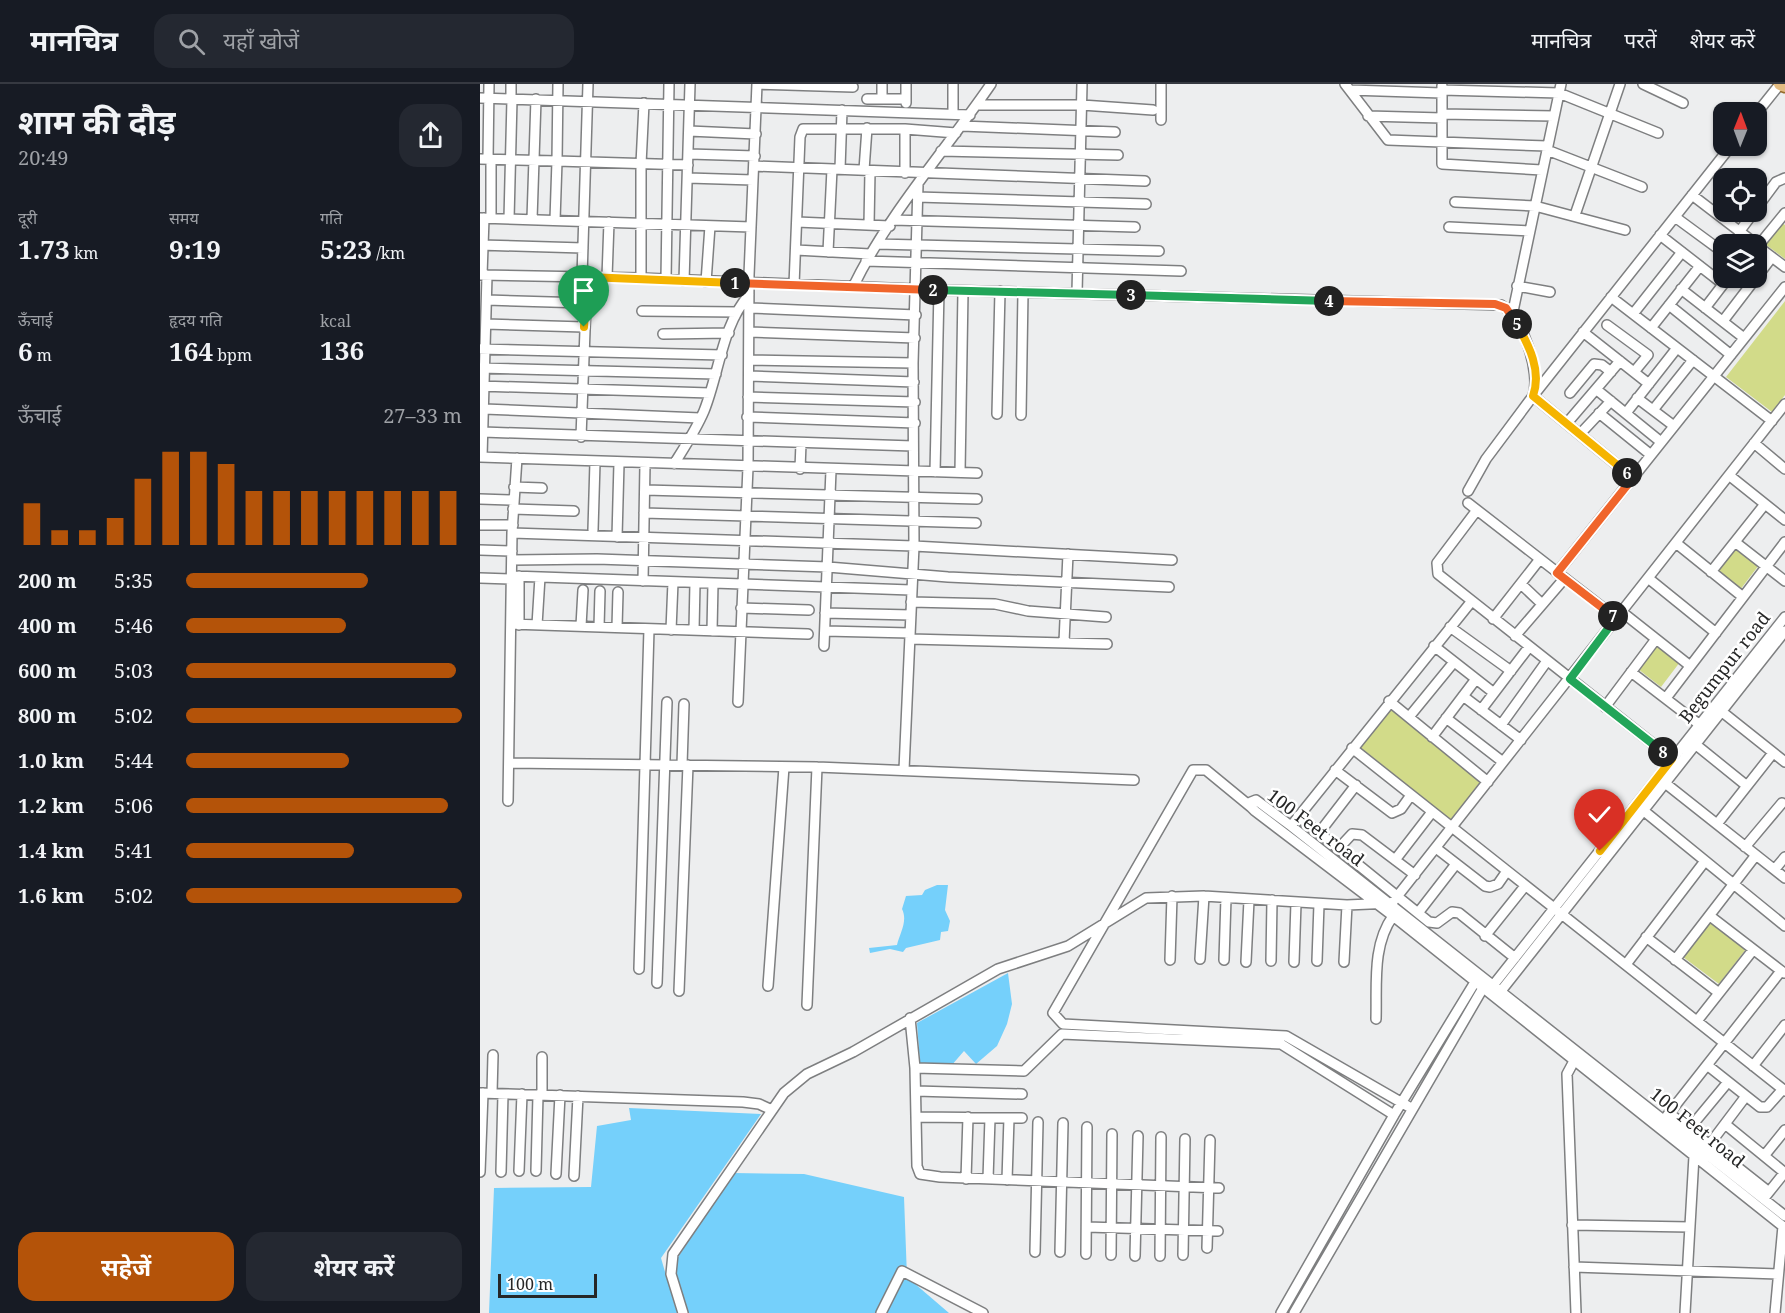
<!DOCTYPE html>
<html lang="hi">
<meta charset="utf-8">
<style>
:root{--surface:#171b24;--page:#242831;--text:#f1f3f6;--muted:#9ea1a6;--line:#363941;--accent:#b45309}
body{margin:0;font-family:"Noto Serif","Noto Sans Devanagari",serif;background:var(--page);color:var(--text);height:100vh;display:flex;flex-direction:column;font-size:22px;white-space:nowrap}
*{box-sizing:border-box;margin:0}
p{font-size:20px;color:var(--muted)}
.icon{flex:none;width:33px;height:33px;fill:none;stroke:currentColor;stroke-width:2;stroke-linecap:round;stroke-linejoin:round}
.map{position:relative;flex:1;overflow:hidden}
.panel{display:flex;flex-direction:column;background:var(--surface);width:480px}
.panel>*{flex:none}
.needle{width:39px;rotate:1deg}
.buttons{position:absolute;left:1233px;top:18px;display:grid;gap:12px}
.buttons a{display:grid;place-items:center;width:54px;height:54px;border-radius:12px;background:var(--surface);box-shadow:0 2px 4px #0004;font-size:30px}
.scale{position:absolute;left:18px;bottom:15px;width:99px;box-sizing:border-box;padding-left:6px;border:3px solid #262727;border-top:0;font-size:16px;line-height:21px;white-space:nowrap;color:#262727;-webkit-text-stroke:4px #fff;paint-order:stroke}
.pin{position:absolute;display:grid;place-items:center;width:51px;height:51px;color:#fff;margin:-62px -26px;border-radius:50% 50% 50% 0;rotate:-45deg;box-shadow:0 0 6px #0007}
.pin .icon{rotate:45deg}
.km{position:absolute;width:30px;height:30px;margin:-15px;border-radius:50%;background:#222;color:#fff;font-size:16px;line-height:30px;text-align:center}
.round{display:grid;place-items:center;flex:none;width:63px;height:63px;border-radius:18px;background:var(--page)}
.overview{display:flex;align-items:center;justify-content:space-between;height:102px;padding:0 18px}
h1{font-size:33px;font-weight:700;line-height:45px}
.stats{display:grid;grid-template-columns:repeat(3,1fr);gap:9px;height:102px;padding:6px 18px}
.stats div{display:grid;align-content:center}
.stats b{font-size:26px;font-weight:700}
.stats small{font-size:16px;font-weight:400}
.stats p{font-size:16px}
.chart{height:168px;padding:12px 18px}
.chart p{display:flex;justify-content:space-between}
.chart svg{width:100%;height:108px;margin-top:6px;stroke:var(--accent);stroke-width:6}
.button{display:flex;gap:12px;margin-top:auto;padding:12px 18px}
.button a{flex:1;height:69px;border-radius:18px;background:var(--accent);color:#fff;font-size:24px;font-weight:700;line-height:69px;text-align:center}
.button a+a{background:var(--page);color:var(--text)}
ul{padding:0 18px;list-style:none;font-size:20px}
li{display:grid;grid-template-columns:96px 72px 1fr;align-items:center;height:45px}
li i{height:15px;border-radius:8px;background:var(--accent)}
header{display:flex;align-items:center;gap:36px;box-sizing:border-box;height:84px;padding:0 30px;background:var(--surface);border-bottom:2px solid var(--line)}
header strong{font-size:28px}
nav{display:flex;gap:33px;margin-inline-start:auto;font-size:21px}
.search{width:420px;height:54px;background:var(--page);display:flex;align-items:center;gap:15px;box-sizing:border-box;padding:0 21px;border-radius:18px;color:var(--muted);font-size:22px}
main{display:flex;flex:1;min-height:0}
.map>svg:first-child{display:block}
.green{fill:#d2db89}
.water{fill:#75d0fb}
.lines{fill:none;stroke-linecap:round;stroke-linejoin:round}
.minor-casing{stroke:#7e7f80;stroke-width:12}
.major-casing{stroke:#956b2c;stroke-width:15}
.minor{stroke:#fff;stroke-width:9}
.major{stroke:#e3bc82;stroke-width:12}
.split-1-casing{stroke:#fff;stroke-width:12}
.split-2-casing{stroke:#fff;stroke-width:12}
.split-3-casing{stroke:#fff;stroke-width:12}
.split-4-casing{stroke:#fff;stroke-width:12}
.split-5-casing{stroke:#fff;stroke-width:12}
.split-6-casing{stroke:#fff;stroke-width:12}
.split-7-casing{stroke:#fff;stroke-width:12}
.split-8-casing{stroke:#fff;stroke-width:12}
.split-9-casing{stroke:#fff;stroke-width:12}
.split-1{stroke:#f5b400;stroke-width:8}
.split-2{stroke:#f0652b;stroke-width:8}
.split-3{stroke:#22a559;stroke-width:8}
.split-4{stroke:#22a559;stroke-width:8}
.split-5{stroke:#f0652b;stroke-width:8}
.split-6{stroke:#f5b400;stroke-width:8}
.split-7{stroke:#f0652b;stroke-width:8}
.split-8{stroke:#22a559;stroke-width:8}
.split-9{stroke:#f5b400;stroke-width:8}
.labels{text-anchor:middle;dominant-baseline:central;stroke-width:5;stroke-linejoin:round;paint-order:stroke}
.street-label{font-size:18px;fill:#262727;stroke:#fff}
</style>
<header>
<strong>मानचित्र</strong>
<div class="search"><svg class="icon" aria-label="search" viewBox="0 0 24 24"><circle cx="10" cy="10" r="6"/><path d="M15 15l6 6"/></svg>यहाँ खोजें</div>
<nav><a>मानचित्र</a><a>परतें</a><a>शेयर करें</a></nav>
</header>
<main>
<section class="panel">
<div class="overview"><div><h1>शाम की दौड़</h1><p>20:49</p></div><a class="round"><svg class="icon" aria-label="share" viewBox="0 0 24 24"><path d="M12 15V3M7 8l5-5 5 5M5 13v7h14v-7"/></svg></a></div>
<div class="stats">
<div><p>दूरी</p><b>1.73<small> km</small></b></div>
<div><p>समय</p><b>9:19</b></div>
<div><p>गति</p><b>5:23<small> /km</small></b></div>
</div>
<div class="stats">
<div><p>ऊँचाई</p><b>6<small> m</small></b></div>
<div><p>हृदय गति</p><b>164<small> bpm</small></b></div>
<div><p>kcal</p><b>136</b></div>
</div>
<div class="chart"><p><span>ऊँचाई</span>27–33 m</p>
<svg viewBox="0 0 160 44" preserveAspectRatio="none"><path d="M5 44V27M15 44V38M25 44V38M35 44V33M45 44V17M55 44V6M65 44V6M75 44V11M85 44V22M95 44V22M105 44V22M115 44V22M125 44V22M135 44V22M145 44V22M155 44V22"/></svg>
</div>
<ul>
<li><b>200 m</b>5:35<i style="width:66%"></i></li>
<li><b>400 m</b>5:46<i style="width:58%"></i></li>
<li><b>600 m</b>5:03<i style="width:98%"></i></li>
<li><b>800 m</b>5:02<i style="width:100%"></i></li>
<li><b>1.0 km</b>5:44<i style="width:59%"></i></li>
<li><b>1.2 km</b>5:06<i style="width:95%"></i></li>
<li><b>1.4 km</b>5:41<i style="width:61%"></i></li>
<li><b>1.6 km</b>5:02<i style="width:100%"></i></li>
</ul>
<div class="button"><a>सहेजें</a><a>शेयर करें</a></div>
</section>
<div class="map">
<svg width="1305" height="1229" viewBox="0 0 1305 1229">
<rect width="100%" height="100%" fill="#edeeef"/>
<path class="green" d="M 1302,139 L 1305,141 L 1305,175 L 1285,160 Z
M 1305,217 L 1305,311 L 1292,328 L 1246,293 Z
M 1256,463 L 1279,481 L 1260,506 L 1236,488 Z
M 1177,560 L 1200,578 L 1181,603 L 1158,585 Z
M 910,625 L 1001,698 L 970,736 L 880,663 Z
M 1230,838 L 1266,865 L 1239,900 L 1203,873 Z"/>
<path class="water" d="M 457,801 L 468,801 L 465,826 L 470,837 L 468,847 L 461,848 L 460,856 L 426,864 L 423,868 L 410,865 L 390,869 L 389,864 L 417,861 C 420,849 428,837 422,825 L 426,812 L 442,811 L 445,806 Z
M 528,889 L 532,920 L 527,940 L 517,962 L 496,980 L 484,967 L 471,982 L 440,979 L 437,939 Z
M 149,1024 L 281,1030 L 181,1174 L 197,1229 L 9,1229 L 14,1104 L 111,1103 L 117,1042 L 151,1036 Z
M 253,1089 L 324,1090 L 424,1113 L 427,1193 L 469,1229 L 204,1229 L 191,1184 Z"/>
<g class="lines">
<g class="minor-casing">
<path id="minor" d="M 78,0 L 77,77 L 208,81
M 277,0 L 373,3
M 402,0 L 402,15
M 865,0 L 908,56 L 1067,62
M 1163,0 L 1203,19
M 962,2 L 962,80 L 1062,86
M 870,6 L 962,9
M 962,6 L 1079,9 L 1178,49
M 0,14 L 490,31
M 31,15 L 31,0
M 387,15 L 426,15
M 426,19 L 426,0
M 498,21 L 602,21 L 673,26
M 473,30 L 473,0
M 962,30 L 1074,32
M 1276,30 L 1300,0
M 888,32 L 962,34
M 681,36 L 681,0
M 482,42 L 635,48
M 425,45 L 425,89
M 209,47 L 276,50
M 1067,66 L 1162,103
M 461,67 L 638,71
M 209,70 L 275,72
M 0,75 L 77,77 L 75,136
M 8,75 L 9,0
M 11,75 L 11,134
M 274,82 L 665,97
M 360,85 L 362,26
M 384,86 L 387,44
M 208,94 L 273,96
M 1212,111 L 1276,160
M 437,113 L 666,120
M 975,118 L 1055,122 L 1145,146
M 1276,125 L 1296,98 L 1305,94
M 1095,131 L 1140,0
M 1195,133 L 1244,169
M 0,134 L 271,143
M 29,135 L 32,15
M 52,135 L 56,15
M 413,136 L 655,143
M 317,138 L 410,142
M 389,141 L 390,87
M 969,143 L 1049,147
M 1259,148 L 1274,128
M 1180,151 L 1243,200
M 397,160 L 679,167
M 0,161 L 103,164
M 1276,161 L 1305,183
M 1278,162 L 1305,129
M 316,166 L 390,170
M 348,168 L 352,85
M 386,177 L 701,187
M 0,191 L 161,194 L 459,206 L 1021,221 C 1043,233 1061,289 1053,312 L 1006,375 L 988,407
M 2,191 L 4,134
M 102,193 L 108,0
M 127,193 L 129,138
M 161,194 L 161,80 L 164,19
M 186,196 L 189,0
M 204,197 L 210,0
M 226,198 L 230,142
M 314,201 L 320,53 L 323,45 L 425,45 L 476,49
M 1037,202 L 1070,208
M 373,203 C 409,129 465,67 511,0
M 1201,205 L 1264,254
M 597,209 L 602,0
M 1131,213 L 1292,337
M 7,216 L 105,219
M 1189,221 L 1251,271
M 270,224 L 436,231
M 1225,224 L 1248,194
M 162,227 L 257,228
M 1153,230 L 1202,168
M 1032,232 L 1081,0
M 1243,237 L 1292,173
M 6,240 L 104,243
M 1127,241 L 1168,271 L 1154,288
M 1171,244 L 1220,182
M 270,248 L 435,254
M 1103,248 L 1169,300
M 183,250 L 249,249
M 0,265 L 242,271
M 269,276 L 433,279
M 0,284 L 236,290
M 269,292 L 434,298
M 0,302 L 230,309
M 1117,306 L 1181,358
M 1090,309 L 1114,280 L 1122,281 L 1131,288
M 268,313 L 435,318
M 1157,314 L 1194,342
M 4,325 L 220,334
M 1173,326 L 1213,276
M 1119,329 L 1171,371
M 1146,329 L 1197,264
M 517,330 L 520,207
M 541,331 L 543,208
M 267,333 L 435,339
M 1087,339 L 1140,277
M 3,348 L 433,362
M 1100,350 L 1131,317
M 101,353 L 107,193
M 1274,359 L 1305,385
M 0,373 L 497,389
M 2,373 L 7,191
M 194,380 C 204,364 216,346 224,327 C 239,290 242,241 269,211
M 320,385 L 321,359
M 455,388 L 459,206
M 480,388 L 483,207
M 1250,392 L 1305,436
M 1153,394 L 1053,312 L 1251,62
M 34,403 L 62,404
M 165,406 L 497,415
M 0,415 L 33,416
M 988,419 L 1136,534
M 33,425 L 94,427
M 997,426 L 957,479 L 958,490 L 1192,675
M 164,429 L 496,439
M 0,441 L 33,441
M 113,446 L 115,378
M 32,449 L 434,462 L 692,476
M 137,453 L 139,379
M 1255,458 L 1305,497
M 1196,459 L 1263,513
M 0,466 L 32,467
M 32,476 L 117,475 L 348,483 L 468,493 L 689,503
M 1231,488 L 1285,420
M 1077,489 L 1305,203
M 32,492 L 431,506
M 0,494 L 32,495
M 1168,494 L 1236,549
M 163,497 L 165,380
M 1041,500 L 1062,520
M 431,518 L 515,520 L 548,527 L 626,533
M 261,524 L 329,526
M 1142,528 L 1209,581
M 345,529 L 431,531
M 1013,535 L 1060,475
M 31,540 L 328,550
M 39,541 L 39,492
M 57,541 L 60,493
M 101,542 L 103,506
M 119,543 L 120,507
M 137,543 L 138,508
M 970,543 L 1031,587
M 191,546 L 193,498
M 214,546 L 215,499
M 232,547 L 233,499
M 345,547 L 430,549
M 1035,552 L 1084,495
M 430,555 L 627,560
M 584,558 L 588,470
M 344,562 L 351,386
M 954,562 L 1014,609
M 1151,588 L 1220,641
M 983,612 L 1041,656
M 1186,614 L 1305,458
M 909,617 L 1008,698
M 258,618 L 268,383 L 269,191 L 277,0
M 1125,623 L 1176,555
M 1001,626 L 1049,563
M 1241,627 L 1305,678
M 929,633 L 974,578
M 966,634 L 1023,678
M 1021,641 L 1067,577
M 952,653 L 996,595
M 1215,660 L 1267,702
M 872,664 L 1305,1007
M 30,679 L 337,683 L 654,696
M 202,681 L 204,620
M 424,686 L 434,462 L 433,279 L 438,100
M 855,686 L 912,729 L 921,725 L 931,711
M 1185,699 L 1305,794
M 28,717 L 32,449 L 37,374
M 771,723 L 726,686 L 713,686 L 573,929 L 583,940 L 806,952 L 931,1024
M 1164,727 L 1305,842
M 818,732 L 949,838 L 957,839 L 972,828 L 979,829 L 1035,874
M 1237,740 L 1293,669
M 811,742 L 991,518
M 839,749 L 876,701
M 1265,763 L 1302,719
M 956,764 L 1005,802 L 1010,803 L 1018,800 L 1027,787
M 858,765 L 872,750 L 882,751 L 935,791
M 915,776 L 952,728
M 1295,785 L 1305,773
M 938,829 L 976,780
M 1230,832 L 1304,889
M 1005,852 L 1045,802
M 1166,853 L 1239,909
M 720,875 L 724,812
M 690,876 L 692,812
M 744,876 L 746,814
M 1195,876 L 1276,771
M 791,877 L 792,816
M 837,877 L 839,820
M 766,878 L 769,816
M 814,878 L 816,819
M 864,878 L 867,821
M 1147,879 L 1225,777
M 159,885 L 169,545
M 177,899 L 187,618
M 288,902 L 304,683
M 1011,904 L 1305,533
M 199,907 L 208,681
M 1017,912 L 1305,547
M 327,921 L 337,683
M 430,934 L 435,984 L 437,1082 L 440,1090 L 460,1093 L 739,1104
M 896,935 C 897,900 892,861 913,832
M 1217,937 L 1273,866
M 1094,977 L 1087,990 L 1096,1229
M 1227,981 L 1280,1023 L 1287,1023 L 1303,1005
M 1273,982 L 1305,941
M 435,984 L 544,987 L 582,950 L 801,960 L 914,1031
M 436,1007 L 542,1010
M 0,1009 L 263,1018 L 279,1020 L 292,1026
M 12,1009 L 13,971
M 62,1011 L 62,973
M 1189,1029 L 1289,1108
M 436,1033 L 542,1034
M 1183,1037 L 1301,887
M 1245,1040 L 1305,1089
M 1209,1045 L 1248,998
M 1229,1061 L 1266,1012
M 1284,1072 L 1305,1046
M 39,1087 L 42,1010
M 56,1087 L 58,1011
M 0,1088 L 3,1009
M 21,1088 L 23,1010
M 76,1090 L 80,1011
M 94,1092 L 98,1012
M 486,1095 L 488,1033
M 508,1095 L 510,1034
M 527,1096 L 529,1034
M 1285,1113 L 1305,1088
M 1305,1132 L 811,742 L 776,716 L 771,718 L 771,723 L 775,727 L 913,832 L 1305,1144
M 1092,1141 L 1210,1143
M 607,1143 L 738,1147
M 727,1164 L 730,1056
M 555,1168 L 558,1038
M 580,1168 L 583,1039
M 606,1170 L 607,1043
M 631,1171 L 632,1050
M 703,1171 L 705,1055
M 655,1172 L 658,1052
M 680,1172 L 681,1053
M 1094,1183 L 1298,1190
M 203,1229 L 191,1190 L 193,1170 L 304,1009 L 327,990 L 373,968 L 518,885 L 588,862 L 666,814 L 724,812 L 867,821 L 912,819 L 1305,320
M 401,1229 L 422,1187 L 503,1229
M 801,1229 L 914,1031 L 995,898
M 814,1229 L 1003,904
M 1205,1229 L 1214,1072
M 1295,1229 L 1303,1142"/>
</g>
<g class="major-casing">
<path id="major" d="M 1300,0 L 1305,2"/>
</g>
<use href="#minor" class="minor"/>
<use href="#major" class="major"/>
</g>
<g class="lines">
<g class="split-1-casing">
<path id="split-1" d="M 104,243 L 107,193 L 255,199"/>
</g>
<g class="split-2-casing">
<path id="split-2" d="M 255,199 L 453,206"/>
</g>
<g class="split-3-casing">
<path id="split-3" d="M 453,206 L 651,211"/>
</g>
<g class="split-4-casing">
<path id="split-4" d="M 651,211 L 849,217"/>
</g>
<g class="split-5-casing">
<path id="split-5" d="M 849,217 L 1015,220 L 1026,224 L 1037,240"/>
</g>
<g class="split-6-casing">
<path id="split-6" d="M 1037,240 C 1049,262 1062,287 1053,312 L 1147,389"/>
</g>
<g class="split-7-casing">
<path id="split-7" d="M 1133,532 L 1077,489 L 1153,394 L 1147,389"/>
</g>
<g class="split-8-casing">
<path id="split-8" d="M 1133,532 L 1136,534 L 1090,595 L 1183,668"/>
</g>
<g class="split-9-casing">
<path id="split-9" d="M 1120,767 L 1192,675 L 1183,668"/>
</g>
<use href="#split-1" class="split-1"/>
<use href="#split-2" class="split-2"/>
<use href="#split-3" class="split-3"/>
<use href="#split-4" class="split-4"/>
<use href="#split-5" class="split-5"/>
<use href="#split-6" class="split-6"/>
<use href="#split-7" class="split-7"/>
<use href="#split-8" class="split-8"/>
<use href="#split-9" class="split-9"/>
</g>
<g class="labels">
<g class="street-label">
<text transform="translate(1244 583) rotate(-52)">Begumpur road</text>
<text transform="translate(836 743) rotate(37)">100 Feet road</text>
<text transform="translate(1218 1043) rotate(39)">100 Feet road</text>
</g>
</g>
</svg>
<div class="buttons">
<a><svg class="needle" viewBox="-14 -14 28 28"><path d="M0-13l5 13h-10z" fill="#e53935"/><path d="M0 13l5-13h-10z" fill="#9ea1a6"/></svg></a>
<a><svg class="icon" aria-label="locate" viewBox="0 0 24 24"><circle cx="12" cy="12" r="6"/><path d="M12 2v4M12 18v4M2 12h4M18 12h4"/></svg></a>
<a><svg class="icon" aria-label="layers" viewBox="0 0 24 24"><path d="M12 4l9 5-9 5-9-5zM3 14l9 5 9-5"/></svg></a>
</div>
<div class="scale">100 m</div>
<div class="pin" style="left:104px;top:243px;background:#1e9e55"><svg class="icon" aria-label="arrive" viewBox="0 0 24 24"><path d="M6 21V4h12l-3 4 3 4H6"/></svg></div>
<div class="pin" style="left:1120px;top:767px;background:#d93025"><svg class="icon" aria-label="check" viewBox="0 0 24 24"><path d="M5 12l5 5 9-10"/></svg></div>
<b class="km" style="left:255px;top:199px">1</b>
<b class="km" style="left:453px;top:206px">2</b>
<b class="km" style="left:651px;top:211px">3</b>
<b class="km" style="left:849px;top:217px">4</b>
<b class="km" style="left:1037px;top:240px">5</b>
<b class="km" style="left:1147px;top:389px">6</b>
<b class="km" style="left:1133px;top:532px">7</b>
<b class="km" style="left:1183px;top:668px">8</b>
</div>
</main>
